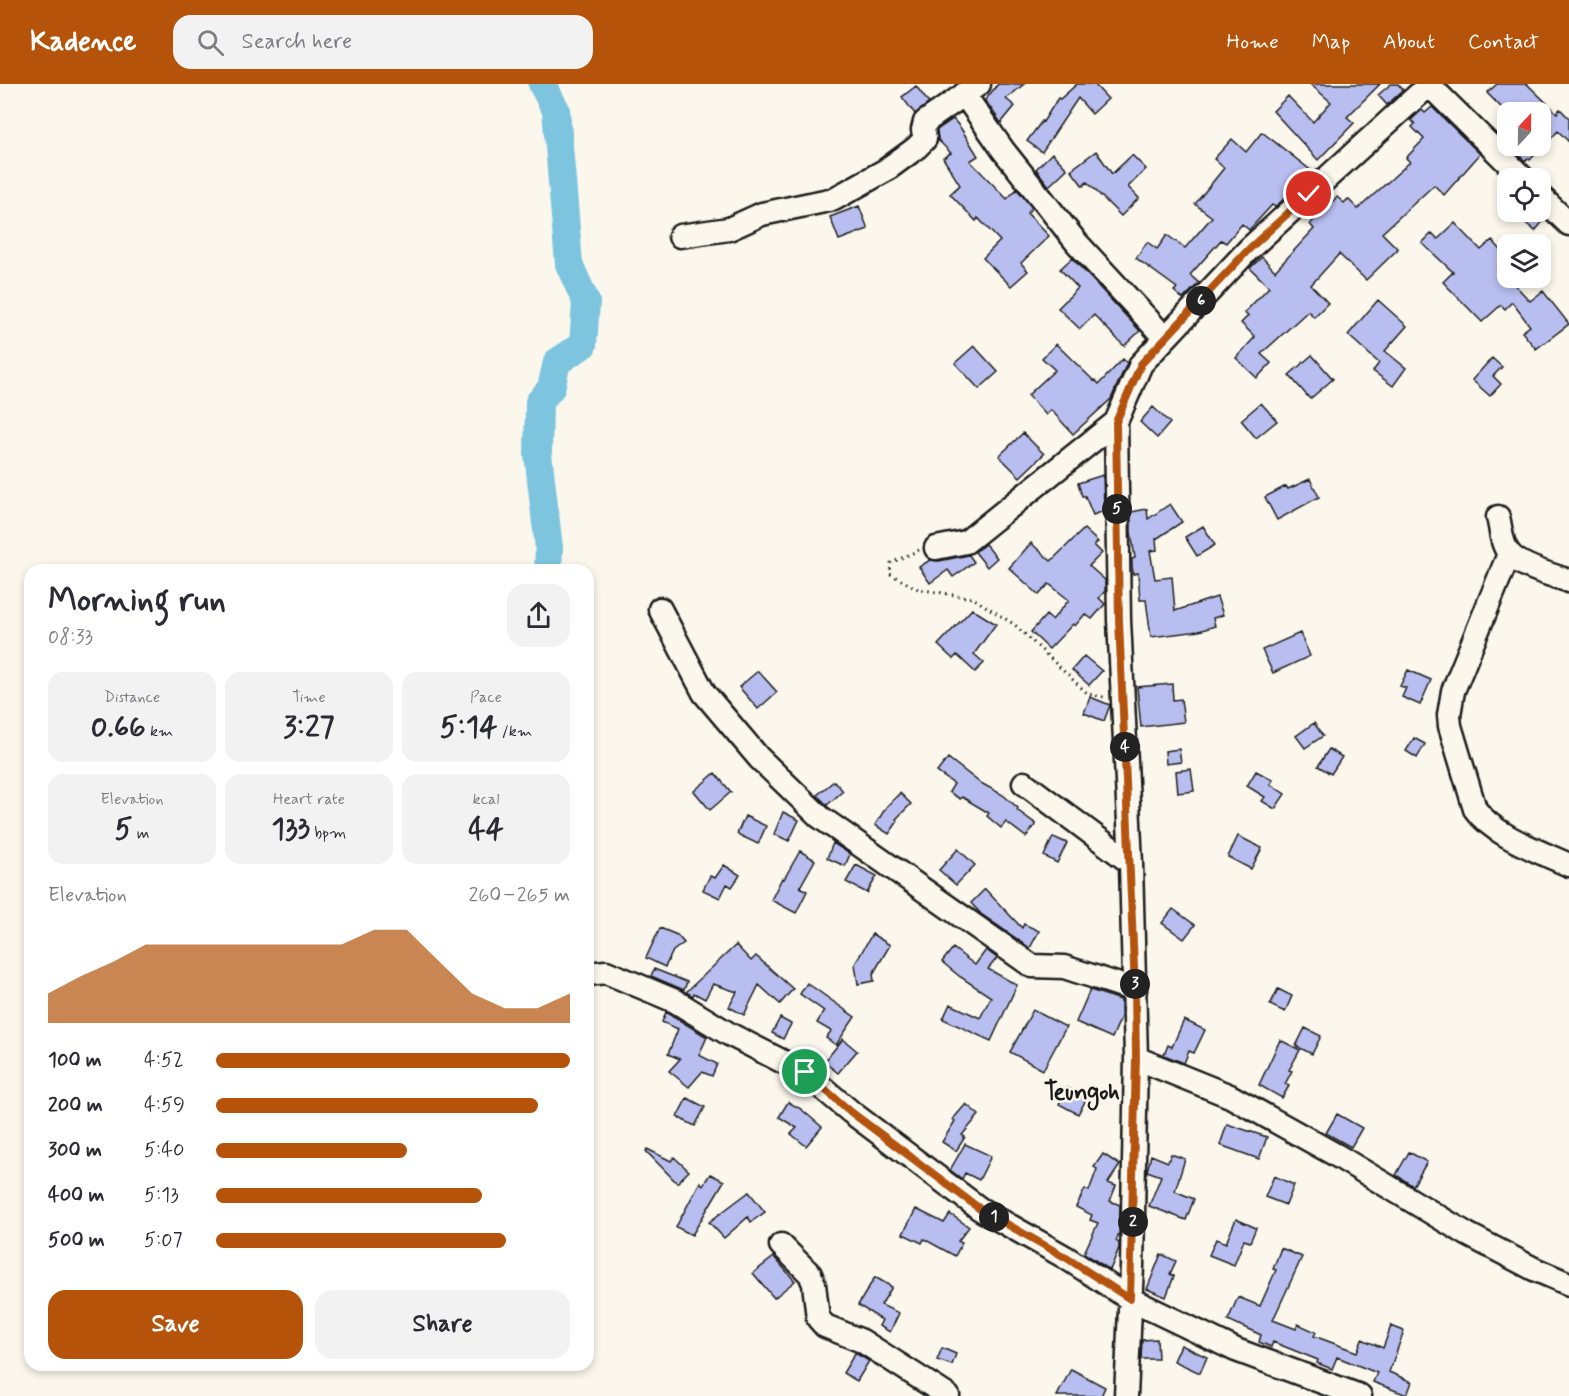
<!DOCTYPE html>
<meta charset="utf-8">
<style>
:root{--surface:#fff;--page:#f2f2f3;--text:#2b2b33;--muted:#7c7c81;--accent:#b45309}
body{margin:0;font-family:Mynerve,sans-serif;background:var(--page);color:var(--text);height:100vh;display:flex;flex-direction:column;font-size:22px;white-space:nowrap}
*{box-sizing:border-box;margin:0}
p{font-size:20px;color:var(--muted)}
.icon{flex:none;width:33px;height:33px;fill:none;stroke:currentColor;stroke-width:2;stroke-linecap:round;stroke-linejoin:round}
.map{position:relative;flex:1;overflow:hidden}
.panel{position:absolute;left:24px;top:480px;width:570px;height:807px;display:flex;flex-direction:column;background:var(--surface);border-radius:18px;box-shadow:0 3px 9px #0003}
.panel>*{flex:none}
.needle{width:39px;rotate:22deg}
.controls{position:absolute;left:1497px;top:18px;display:grid;gap:12px}
.controls a{display:grid;place-items:center;width:54px;height:54px;border-radius:12px;background:var(--surface);box-shadow:0 3px 9px #0003;font-size:30px}
.pin{position:absolute;display:grid;place-items:center;width:51px;height:51px;color:#fff;margin:-26px;border:3px solid #fff;border-radius:50%;box-shadow:0 2px 6px #0007}
.km{position:absolute;width:30px;height:30px;margin:-15px;border-radius:50%;background:#222;color:#fff;font-size:16px;line-height:30px;text-align:center}
.round{display:grid;place-items:center;flex:none;width:63px;height:63px;border-radius:18px;background:var(--page)}
.headline{display:flex;align-items:center;justify-content:space-between;height:102px;padding:0 24px}
h1{font-size:33px;font-weight:800;line-height:45px}
.metrics{display:grid;grid-template-columns:repeat(3,1fr);gap:9px;height:102px;padding:6px 24px}
.metrics div{display:grid;align-content:center;border-radius:15px;background:var(--page);text-align:center}
.metrics b{font-size:30px;font-weight:800}
.metrics small{font-size:16px;font-weight:400}
.metrics p{font-size:16px}
.chart{height:168px;padding:12px 24px}
.chart p{display:flex;justify-content:space-between}
.chart svg{width:100%;height:108px;margin-top:6px;fill:var(--accent);opacity:.7}
.primary-button{display:flex;gap:12px;margin-top:auto;padding:12px 24px}
.primary-button a{flex:1;height:69px;border-radius:18px;background:var(--accent);color:#fff;font-size:24px;font-weight:800;line-height:69px;text-align:center}
.primary-button a+a{background:var(--page);color:var(--text)}
ul{padding:0 24px;list-style:none;font-size:20px}
li{display:grid;grid-template-columns:96px 72px 1fr;align-items:center;height:45px}
li i{height:15px;border-radius:8px;background:var(--accent)}
header{display:flex;align-items:center;gap:36px;box-sizing:border-box;height:84px;padding:0 30px;background:var(--accent);color:#fff}
header strong{font-size:28px}
nav{display:flex;gap:33px;margin-inline-start:auto;font-size:21px}
.search{width:420px;height:54px;background:var(--page);display:flex;align-items:center;gap:15px;box-sizing:border-box;padding:0 21px;border-radius:18px;color:var(--muted);font-size:22px}
.map>svg:first-child{display:block}
.lines{fill:none;stroke-linecap:round;stroke-linejoin:round}
.river{stroke:#7dc5de;stroke-width:28}
.building{fill:#b8bff0;stroke:#1c1c1c;stroke-width:1.5}
.minor-casing{stroke:#1c1c1c;stroke-width:27}
.path{stroke:#1c1c1c;stroke-width:3;stroke-dasharray:1.5 4.5;stroke-linecap:butt}
.minor{stroke:#fbf7ec;stroke-width:22}
.route-casing{stroke:#fff;stroke-width:12}
.route{stroke:#b45309;stroke-width:8}
.labels{text-anchor:middle;dominant-baseline:central;stroke-width:5;stroke-linejoin:round;paint-order:stroke}
.quarter-label{font-size:24px;font-weight:bold;fill:#1c1c1c;stroke:#fbf7ec}
</style>
<header>
<strong>Kadence</strong>
<div class="search"><svg class="icon" aria-label="search" viewBox="0 0 24 24"><circle cx="10" cy="10" r="6"/><path d="M15 15l6 6"/></svg>Search here</div>
<nav><a>Home</a><a>Map</a><a>About</a><a>Contact</a></nav>
</header>
<div class="map">
<svg width="1569" height="1312" viewBox="0 0 1569 1312">
<rect width="100%" height="100%" fill="#fbf7ec"/>
<filter id="ink" filterUnits="userSpaceOnUse"><feTurbulence type="fractalNoise" baseFrequency=".0167" numOctaves="2"/><feDisplacementMap in="SourceGraphic" scale="12" xChannelSelector="R" yChannelSelector="G"/><feConvolveMatrix kernelMatrix="1 2 1 2 8 2 1 2 1" color-interpolation-filters="sRGB"/></filter>
<g filter="url(#ink)">
<g class="lines">
<path class="river" d="M 542,0 L 556,26 L 569,180 L 586,218 L 583,261 L 557,278 L 551,304 L 539,318 L 538,370 L 549,464 L 548,486"/>
</g>
<path class="building" d="M 998,0 L 1024,0 L 1006,15 L 1015,22 L 1001,39 L 985,16 Z
M 1077,0 L 1094,0 L 1108,15 L 1092,30 L 1078,14 L 1042,68 L 1027,57 L 1042,37 L 1043,38 L 1058,14 L 1060,15 Z
M 1310,0 L 1380,0 L 1347,33 L 1354,39 L 1318,76 L 1273,27 L 1288,12 L 1313,38 L 1331,18 Z
M 1391,0 L 1398,0 L 1403,6 L 1387,21 L 1378,11 Z
M 1497,0 L 1527,0 L 1557,29 L 1560,25 L 1569,34 L 1569,58 L 1558,47 L 1530,76 L 1528,74 L 1525,77 L 1511,63 L 1540,62 L 1540,28 L 1532,28 L 1522,19 L 1512,28 L 1508,30 L 1487,9 Z
M 916,2 L 929,19 L 915,30 L 902,13 Z
M 1432,23 L 1480,70 L 1444,111 L 1434,101 L 1382,149 L 1398,165 L 1366,196 L 1339,170 L 1311,201 L 1328,219 L 1314,233 L 1308,227 L 1261,270 L 1271,279 L 1257,294 L 1236,274 L 1255,253 L 1241,239 L 1248,232 L 1244,229 L 1269,203 L 1250,184 L 1262,173 L 1275,187 L 1314,145 L 1310,140 L 1337,113 L 1344,119 L 1348,115 L 1358,125 L 1410,78 L 1406,74 L 1424,55 L 1412,43 L 1415,40 L 1411,36 L 1422,26 L 1425,29 Z
M 953,35 L 960,43 L 978,72 L 970,77 L 1007,115 L 1017,105 L 1032,124 L 1027,129 L 1049,152 L 1021,179 L 1028,187 L 1011,202 L 983,174 L 1000,157 L 978,134 L 976,137 L 950,110 L 960,101 L 943,74 L 951,69 L 938,56 L 937,46 Z
M 1262,48 L 1313,88 L 1304,97 L 1300,94 L 1284,115 L 1275,123 L 1272,121 L 1249,146 L 1242,140 L 1226,159 L 1221,156 L 1190,191 L 1199,199 L 1183,215 L 1174,207 L 1177,204 L 1136,174 L 1147,158 L 1157,165 L 1167,151 L 1185,164 L 1212,133 L 1195,120 L 1224,84 L 1214,75 L 1232,55 L 1246,68 Z
M 1096,67 L 1112,90 L 1132,71 L 1146,85 L 1128,103 L 1139,114 L 1121,132 L 1087,98 L 1083,102 L 1071,86 Z
M 1052,69 L 1067,85 L 1049,102 L 1036,85 Z
M 859,122 L 868,145 L 839,156 L 830,133 Z
M 1513,128 L 1537,128 L 1545,135 L 1535,147 Z
M 1455,139 L 1481,166 L 1492,156 L 1508,174 L 1498,183 L 1530,217 L 1543,207 L 1569,240 L 1536,265 L 1522,248 L 1530,242 L 1512,218 L 1505,225 L 1501,221 L 1482,238 L 1443,198 L 1453,188 L 1422,159 L 1432,149 L 1438,155 Z
M 1072,174 L 1140,247 L 1124,262 L 1094,231 L 1080,245 L 1058,224 L 1078,204 L 1060,185 Z
M 1378,216 L 1407,242 L 1385,267 L 1406,284 L 1393,302 L 1373,287 L 1379,279 L 1348,251 Z
M 1056,260 L 1094,297 L 1095,296 L 1099,300 L 1123,275 L 1127,279 L 1111,315 L 1073,350 L 1051,326 L 1046,331 L 1028,311 L 1055,286 L 1042,274 Z
M 974,262 L 998,288 L 979,305 L 955,279 Z
M 1312,271 L 1333,295 L 1310,315 L 1289,291 Z
M 1492,274 L 1502,283 L 1493,292 L 1501,300 L 1490,312 L 1472,296 Z
M 1261,319 L 1277,337 L 1256,354 L 1241,336 Z
M 1153,323 L 1170,339 L 1157,354 L 1140,338 Z
M 1023,349 L 1044,370 L 1020,393 L 999,372 Z
M 1103,391 L 1104,427 L 1093,431 L 1085,412 L 1082,412 L 1078,399 Z
M 1310,395 L 1319,413 L 1277,436 L 1265,413 L 1286,402 L 1288,405 Z
M 1170,420 L 1182,438 L 1156,455 L 1157,466 L 1150,467 L 1155,495 L 1172,493 L 1175,527 L 1217,513 L 1223,531 L 1213,534 L 1215,542 L 1199,547 L 1151,553 L 1146,516 L 1140,516 L 1138,489 L 1133,490 L 1132,481 L 1132,475 L 1135,474 L 1131,448 L 1131,428 L 1147,425 L 1148,435 Z
M 1203,442 L 1215,461 L 1197,472 L 1185,453 Z
M 1084,445 L 1098,458 L 1094,461 L 1102,469 L 1089,482 L 1105,496 L 1105,507 L 1099,514 L 1105,520 L 1092,535 L 1085,530 L 1075,542 L 1073,540 L 1049,565 L 1031,548 L 1046,531 L 1052,536 L 1069,516 L 1049,500 L 1039,511 L 1009,484 L 1031,459 L 1051,477 Z
M 985,460 L 997,474 L 987,483 L 975,468 Z
M 969,471 L 974,478 L 953,493 L 948,486 L 930,499 L 919,483 L 930,476 L 939,477 Z
M 972,525 L 996,540 L 974,570 L 984,579 L 975,588 L 957,571 L 953,575 L 938,561 Z
M 1300,549 L 1310,572 L 1273,589 L 1262,566 Z
M 1084,572 L 1102,587 L 1089,601 L 1072,586 Z
M 1408,586 L 1431,596 L 1420,621 L 1402,613 L 1406,604 L 1400,602 Z
M 758,587 L 777,608 L 758,625 L 739,603 Z
M 1172,600 L 1173,616 L 1181,615 L 1184,638 L 1141,643 L 1137,603 Z
M 1090,613 L 1110,621 L 1104,637 L 1084,629 Z
M 1314,639 L 1323,652 L 1305,664 L 1296,652 Z
M 1414,654 L 1425,660 L 1417,674 L 1406,667 Z
M 1179,665 L 1181,678 L 1166,680 L 1165,667 Z
M 1329,665 L 1342,673 L 1331,690 L 1318,682 Z
M 948,674 L 979,698 L 1003,711 L 1018,724 L 1017,726 L 1036,740 L 1026,753 L 1006,738 L 1001,744 L 987,732 L 989,729 L 962,713 L 960,715 L 949,708 L 954,700 L 937,688 Z
M 1191,685 L 1194,707 L 1178,709 L 1176,687 Z
M 1256,687 L 1273,696 L 1270,700 L 1285,710 L 1275,725 L 1262,717 L 1265,713 L 1247,702 Z
M 715,689 L 731,708 L 710,726 L 694,707 Z
M 834,697 L 843,707 L 827,721 L 817,711 Z
M 900,709 L 911,720 L 896,735 L 898,737 L 889,750 L 875,741 L 887,722 Z
M 783,728 L 799,736 L 789,757 L 774,750 Z
M 745,732 L 766,742 L 758,760 L 737,750 Z
M 1238,752 L 1262,764 L 1251,785 L 1228,773 Z
M 1053,753 L 1067,759 L 1057,779 L 1044,772 Z
M 833,759 L 850,770 L 845,782 L 827,774 Z
M 958,765 L 975,781 L 956,801 L 939,786 Z
M 800,767 L 815,776 L 800,803 L 807,807 L 796,829 L 771,816 L 782,794 L 784,795 Z
M 724,781 L 740,791 L 732,803 L 727,800 L 720,814 L 703,806 L 710,792 L 715,794 Z
M 856,781 L 877,792 L 867,809 L 846,798 Z
M 985,805 L 1022,844 L 1024,840 L 1039,847 L 1030,864 L 981,830 L 971,819 Z
M 1173,825 L 1195,841 L 1184,855 L 1162,839 Z
M 660,844 L 677,851 L 684,859 L 673,867 L 665,883 L 646,874 Z
M 872,850 L 890,861 L 873,890 L 874,897 L 858,900 L 855,880 Z
M 736,861 L 751,877 L 756,872 L 793,905 L 780,920 L 759,901 L 744,931 L 729,923 L 737,908 L 713,900 L 705,915 L 694,909 L 693,912 L 686,908 Z
M 953,864 L 975,881 L 986,866 L 997,874 L 988,885 L 1017,901 L 991,957 L 943,935 L 950,920 L 980,934 L 991,913 L 959,892 L 942,878 Z
M 654,885 L 687,898 L 684,906 L 651,892 Z
M 807,899 L 855,933 L 836,961 L 826,954 L 831,947 L 817,939 L 824,927 L 800,910 Z
M 1278,905 L 1292,912 L 1285,928 L 1270,921 Z
M 1090,906 L 1121,916 L 1121,933 L 1112,954 L 1076,938 Z
M 1033,926 L 1066,943 L 1043,986 L 1010,968 Z
M 666,928 L 707,953 L 699,971 L 717,980 L 712,992 L 702,988 L 689,1003 L 669,987 L 680,975 L 668,970 L 678,945 L 662,938 Z
M 780,934 L 791,940 L 783,955 L 772,949 Z
M 1184,936 L 1205,946 L 1194,969 L 1189,967 L 1184,979 L 1164,971 L 1168,961 L 1172,963 Z
M 1305,944 L 1321,952 L 1312,970 L 1296,962 Z
M 843,955 L 857,967 L 838,989 L 824,978 Z
M 1280,956 L 1300,966 L 1289,986 L 1292,987 L 1285,1000 L 1289,1002 L 1282,1014 L 1259,1001 Z
M 1067,1004 L 1087,1014 L 1078,1030 L 1059,1020 Z
M 687,1014 L 705,1023 L 695,1042 L 677,1033 Z
M 788,1018 L 801,1025 L 822,1043 L 806,1062 L 791,1050 L 797,1044 L 779,1033 Z
M 966,1020 L 979,1031 L 962,1051 L 965,1053 L 956,1067 L 942,1058 L 955,1037 L 953,1035 Z
M 1337,1030 L 1362,1044 L 1351,1063 L 1326,1049 Z
M 1227,1040 L 1267,1053 L 1259,1075 L 1220,1061 Z
M 965,1060 L 991,1072 L 979,1096 L 965,1089 L 962,1095 L 950,1086 Z
M 647,1065 L 671,1077 L 674,1073 L 689,1087 L 677,1099 L 646,1067 Z
M 1409,1068 L 1427,1078 L 1413,1102 L 1396,1091 Z
M 1103,1070 L 1120,1081 L 1108,1099 L 1116,1102 L 1110,1117 L 1120,1121 L 1119,1149 L 1116,1157 L 1119,1159 L 1119,1164 L 1110,1186 L 1084,1169 L 1098,1139 L 1090,1136 L 1092,1131 L 1076,1123 L 1085,1105 L 1089,1107 L 1097,1085 L 1094,1083 Z
M 1171,1070 L 1185,1075 L 1175,1107 L 1194,1115 L 1186,1136 L 1149,1122 L 1161,1092 L 1147,1087 L 1151,1071 L 1168,1078 Z
M 710,1090 L 724,1097 L 692,1151 L 676,1143 L 700,1098 L 703,1101 Z
M 1274,1092 L 1294,1101 L 1286,1121 L 1265,1113 Z
M 749,1108 L 765,1128 L 751,1138 L 748,1133 L 724,1154 L 709,1138 Z
M 916,1125 L 944,1139 L 950,1130 L 969,1143 L 958,1157 L 962,1159 L 955,1172 L 924,1155 L 922,1159 L 903,1150 Z
M 1236,1135 L 1256,1144 L 1250,1158 L 1244,1156 L 1234,1181 L 1209,1171 L 1216,1155 L 1226,1159 Z
M 1281,1164 L 1302,1173 L 1273,1236 L 1296,1245 L 1298,1240 L 1316,1248 L 1314,1252 L 1357,1268 L 1362,1255 L 1383,1264 L 1391,1242 L 1404,1247 L 1389,1288 L 1412,1298 L 1407,1311 L 1373,1298 L 1377,1289 L 1337,1273 L 1332,1285 L 1317,1279 L 1318,1276 L 1273,1258 L 1271,1263 L 1259,1258 L 1261,1251 L 1228,1236 L 1238,1213 L 1260,1222 L 1276,1186 L 1273,1185 Z
M 1161,1170 L 1176,1177 L 1170,1190 L 1174,1192 L 1166,1213 L 1147,1205 Z
M 774,1173 L 795,1197 L 774,1214 L 753,1189 Z
M 875,1193 L 892,1203 L 881,1221 L 899,1229 L 890,1248 L 879,1242 L 882,1236 L 858,1221 Z
M 1157,1255 L 1158,1275 L 1141,1275 L 1142,1256 Z
M 1181,1261 L 1207,1273 L 1200,1289 L 1174,1277 Z
M 942,1264 L 956,1270 L 952,1281 L 937,1276 Z
M 855,1269 L 869,1277 L 857,1297 L 843,1289 Z
M 1071,1285 L 1105,1303 L 1101,1312 L 1057,1312 Z"/>
<g class="lines">
<g class="minor-casing">
<path id="minor" d="M 1428,0 L 1523,94
M 964,10 L 1003,66 L 1077,159 L 1165,254
M 1540,112 L 1569,140
M 680,152 L 729,145 L 762,130 L 834,115 L 886,86 L 916,64 L 925,55 L 923,46 L 925,38 L 979,0
M 1498,433 C 1501,444 1501,460 1509,469 C 1519,483 1553,491 1569,497
M 936,464 L 966,458 L 1116,338
M 1509,470 L 1453,607 L 1449,631 L 1450,642 L 1475,725 C 1494,752 1539,767 1569,781
M 660,525 L 704,609 L 759,674 L 820,733 L 1032,882 L 1064,883 L 1135,906
M 1024,699 L 1131,779
M 588,890 L 606,888 L 675,917 L 729,950 L 805,989 L 851,1028 L 980,1125 L 1065,1173 L 1130,1215 L 1236,1266 L 1360,1312
M 1136,974 L 1230,1012 L 1336,1071 L 1467,1150 L 1534,1185 L 1569,1200
M 781,1161 L 810,1190 L 814,1200 L 818,1234 L 825,1242 L 862,1257 L 948,1312
M 1126,1312 L 1132,1182 L 1136,974 L 1131,779 L 1119,536 L 1116,338 L 1141,280 L 1249,165 L 1430,0"/>
</g>
<path class="path" d="M 919,466 L 891,479 L 890,490 L 918,505 L 973,514 L 1015,541 L 1088,610 L 1104,613"/>
<use href="#minor" class="minor"/>
</g>
</g>
<g class="lines" filter="url(#ink)">
<g class="route-casing">
<path id="route" d="M 805,988 L 851,1028 L 980,1125 L 1065,1173 L 1130,1215 L 1136,974 L 1135,906 L 1119,536 L 1116,338 L 1141,280 L 1249,165 L 1309,110"/>
</g>
<use href="#route" class="route"/>
</g>
<g class="labels">
<g class="quarter-label">
<text x="1082" y="1008">Teungoh</text>
</g>
</g>
</svg>
<div class="controls">
<a><svg class="needle" viewBox="-14 -14 28 28"><path d="M0-13l5 13h-10z" fill="#e53935"/><path d="M0 13l5-13h-10z" fill="#7c7c81"/></svg></a>
<a><svg class="icon" aria-label="locate" viewBox="0 0 24 24"><circle cx="12" cy="12" r="6"/><path d="M12 2v4M12 18v4M2 12h4M18 12h4"/></svg></a>
<a><svg class="icon" aria-label="layers" viewBox="0 0 24 24"><path d="M12 4l9 5-9 5-9-5zM3 14l9 5 9-5"/></svg></a>
</div>
<div class="pin" style="left:805px;top:988px;background:#1e9e55"><svg class="icon" aria-label="arrive" viewBox="0 0 24 24"><path d="M6 21V4h12l-3 4 3 4H6"/></svg></div>
<div class="pin" style="left:1309px;top:110px;background:#d93025"><svg class="icon" aria-label="check" viewBox="0 0 24 24"><path d="M5 12l5 5 9-10"/></svg></div>
<b class="km" style="left:994px;top:1133px">1</b>
<b class="km" style="left:1133px;top:1138px">2</b>
<b class="km" style="left:1135px;top:900px">3</b>
<b class="km" style="left:1125px;top:663px">4</b>
<b class="km" style="left:1117px;top:425px">5</b>
<b class="km" style="left:1201px;top:217px">6</b>
<section class="panel">
<div class="headline"><div><h1>Morning run</h1><p>08:33</p></div><a class="round"><svg class="icon" aria-label="share" viewBox="0 0 24 24"><path d="M12 15V3M7 8l5-5 5 5M5 13v7h14v-7"/></svg></a></div>
<div class="metrics">
<div><p>Distance</p><b>0.66<small> km</small></b></div>
<div><p>Time</p><b>3:27</b></div>
<div><p>Pace</p><b>5:14<small> /km</small></b></div>
</div>
<div class="metrics">
<div><p>Elevation</p><b>5<small> m</small></b></div>
<div><p>Heart rate</p><b>133<small> bpm</small></b></div>
<div><p>kcal</p><b>44</b></div>
</div>
<div class="chart"><p><span>Elevation</span>260–265 m</p>
<svg viewBox="0 0 160 44" preserveAspectRatio="none"><path d="M0 44V32L10 25L20 19L30 12L40 12L50 12L60 12L70 12L80 12L90 12L100 6L110 6L120 19L130 32L140 38L150 38L160 32V44z"/></svg>
</div>
<ul>
<li><b>100 m</b>4:52<i style="width:100%"></i></li>
<li><b>200 m</b>4:59<i style="width:91%"></i></li>
<li><b>300 m</b>5:40<i style="width:54%"></i></li>
<li><b>400 m</b>5:13<i style="width:75%"></i></li>
<li><b>500 m</b>5:07<i style="width:82%"></i></li>
</ul>
<div class="primary-button"><a>Save</a><a>Share</a></div>
</section>
</div>
